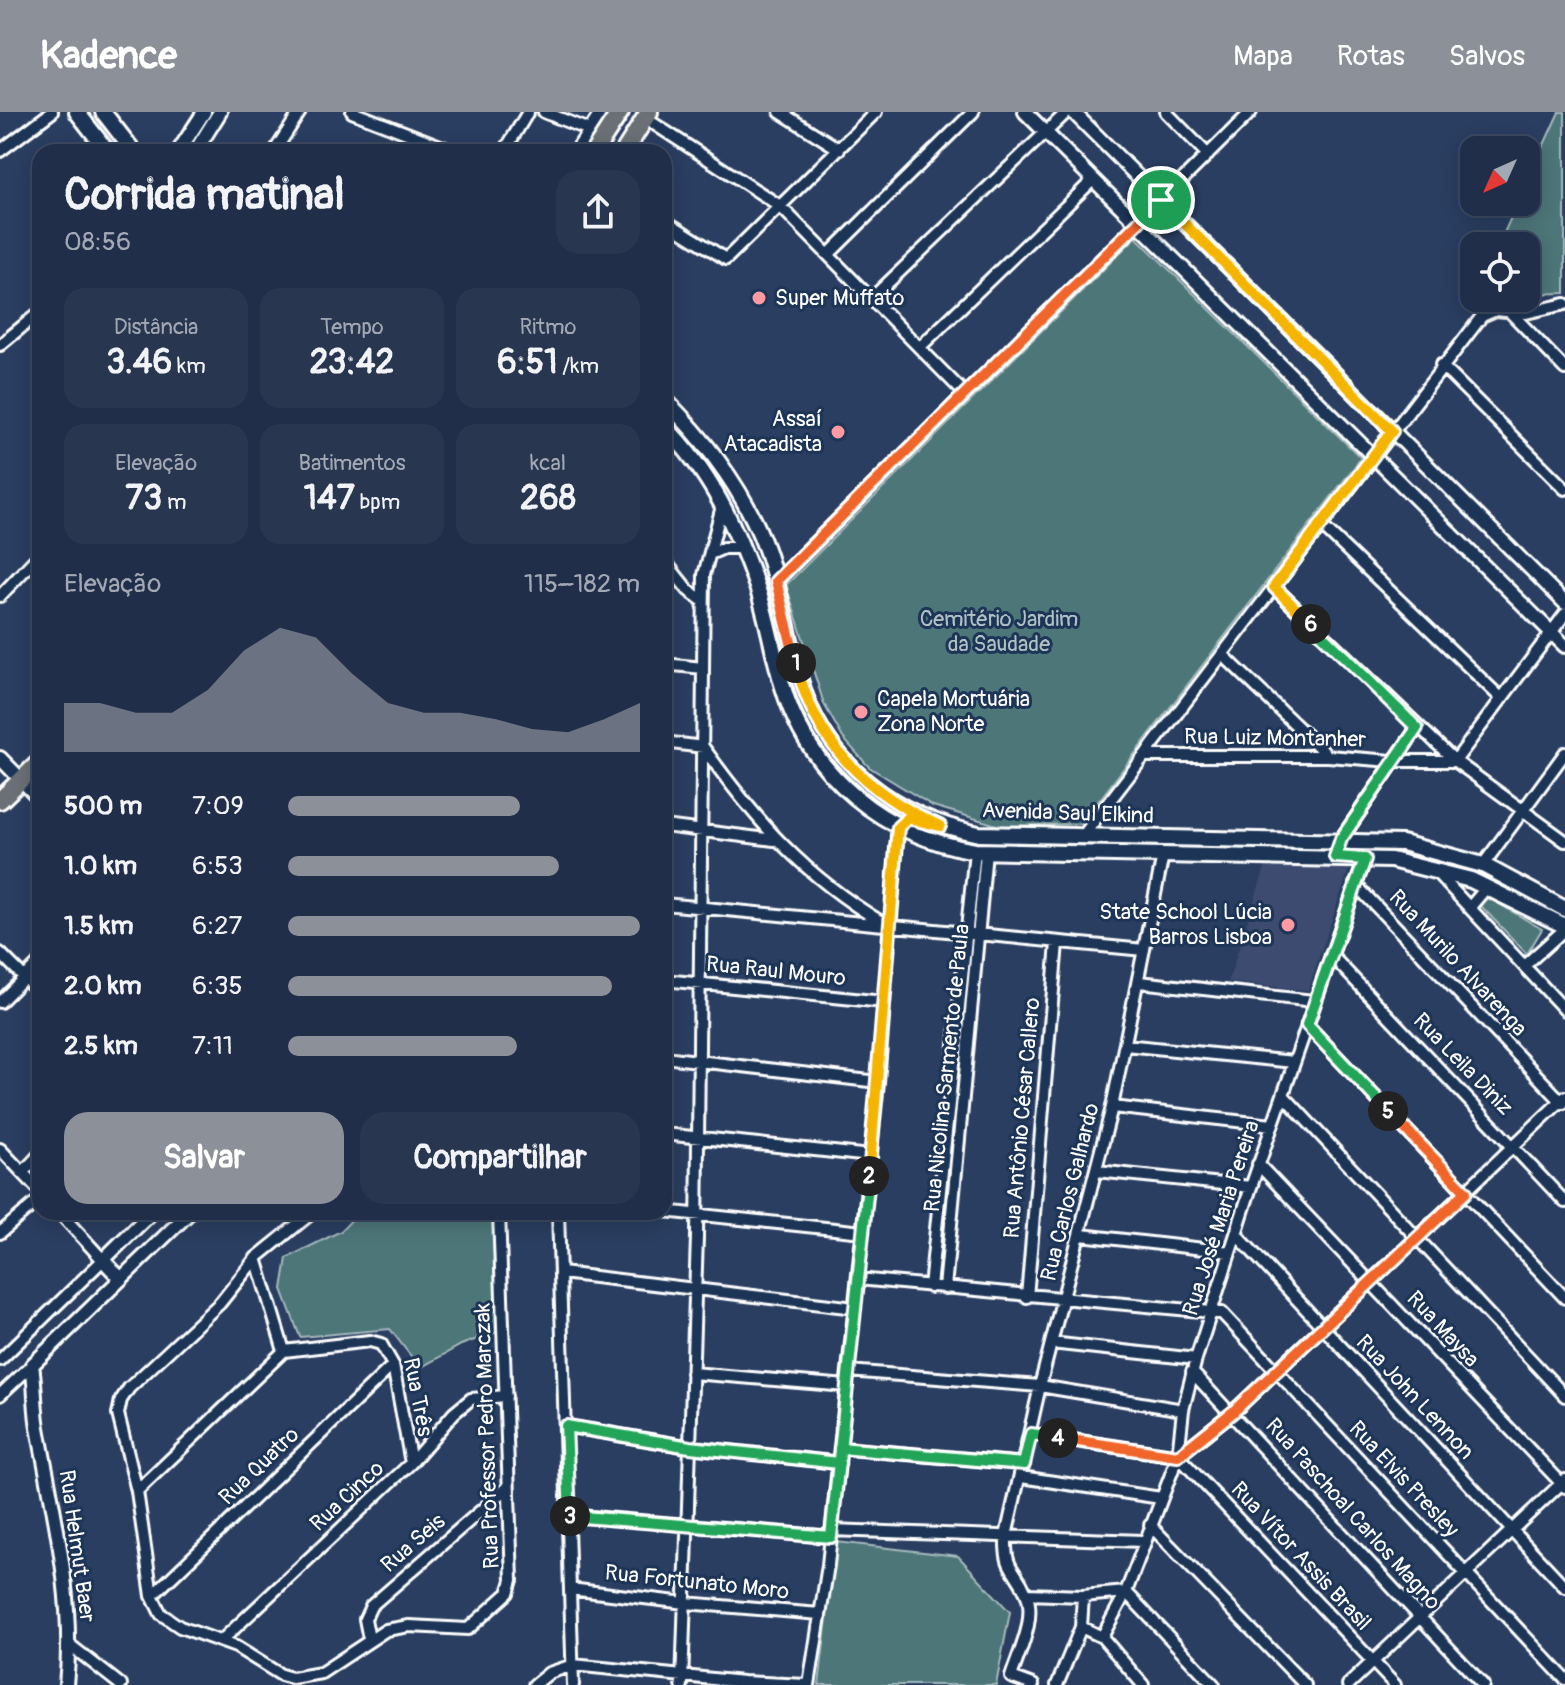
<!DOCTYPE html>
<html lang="pt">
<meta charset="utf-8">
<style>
:root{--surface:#202e49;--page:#283650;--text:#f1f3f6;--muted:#a2a8b4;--line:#3d4a61;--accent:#8c9099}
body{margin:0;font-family:Pangolin,sans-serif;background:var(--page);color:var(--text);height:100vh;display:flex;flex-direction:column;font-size:30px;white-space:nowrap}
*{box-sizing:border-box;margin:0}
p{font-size:26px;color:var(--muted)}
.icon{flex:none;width:44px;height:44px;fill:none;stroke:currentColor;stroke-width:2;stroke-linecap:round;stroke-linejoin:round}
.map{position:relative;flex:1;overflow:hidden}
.side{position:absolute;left:32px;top:32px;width:640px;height:1076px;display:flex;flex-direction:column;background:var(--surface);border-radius:24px;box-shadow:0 4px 20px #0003,0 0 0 2px var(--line)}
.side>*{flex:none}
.needle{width:52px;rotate:225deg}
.tools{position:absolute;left:1460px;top:24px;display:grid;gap:16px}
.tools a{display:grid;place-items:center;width:80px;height:80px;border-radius:16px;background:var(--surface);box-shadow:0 4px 20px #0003,0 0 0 2px var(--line);font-size:40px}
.pin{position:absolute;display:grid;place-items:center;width:68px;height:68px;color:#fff;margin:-34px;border:4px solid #fff;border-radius:50%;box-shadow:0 2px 8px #0007}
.km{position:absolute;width:40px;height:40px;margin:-20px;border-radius:50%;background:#222;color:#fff;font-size:22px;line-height:40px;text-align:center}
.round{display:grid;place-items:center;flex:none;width:84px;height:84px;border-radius:24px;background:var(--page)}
.head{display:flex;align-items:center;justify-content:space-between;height:136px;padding:0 32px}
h1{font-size:44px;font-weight:800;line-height:60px}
.figures{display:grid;grid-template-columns:repeat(3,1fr);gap:12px;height:136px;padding:8px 32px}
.figures div{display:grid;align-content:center;border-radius:20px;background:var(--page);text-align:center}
.figures b{font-size:34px;font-weight:800}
.figures small{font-size:22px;font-weight:400}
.figures p{font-size:22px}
.chart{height:224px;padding:16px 32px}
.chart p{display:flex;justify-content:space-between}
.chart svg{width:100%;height:144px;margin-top:8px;fill:var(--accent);opacity:.7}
.cta{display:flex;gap:16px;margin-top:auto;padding:16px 32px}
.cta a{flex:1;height:92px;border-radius:24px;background:var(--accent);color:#fff;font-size:32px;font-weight:800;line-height:92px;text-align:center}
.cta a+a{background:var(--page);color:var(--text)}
ul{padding:0 32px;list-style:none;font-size:26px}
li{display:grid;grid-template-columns:128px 96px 1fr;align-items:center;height:60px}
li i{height:20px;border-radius:10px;background:var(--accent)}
header{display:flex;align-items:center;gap:48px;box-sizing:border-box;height:112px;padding:0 40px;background:var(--accent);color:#fff}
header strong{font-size:38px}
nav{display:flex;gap:44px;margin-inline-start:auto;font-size:28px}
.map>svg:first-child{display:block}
.built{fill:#3d4c70}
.green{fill:#4e7679;stroke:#a6babc;stroke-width:2}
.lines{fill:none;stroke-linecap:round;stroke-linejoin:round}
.minor-casing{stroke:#fff;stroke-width:16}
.tertiary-casing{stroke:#fff;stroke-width:18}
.secondary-casing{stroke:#fff;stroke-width:20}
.trunk-casing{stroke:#fff;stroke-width:22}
.minor{stroke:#1d3557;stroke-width:10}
.tertiary{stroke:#1d3557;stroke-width:12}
.secondary{stroke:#1d3557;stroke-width:14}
.trunk{stroke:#6b6f75;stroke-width:16}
.split-1-casing{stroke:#fff;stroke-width:16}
.split-2-casing{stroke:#fff;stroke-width:16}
.split-3-casing{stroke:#fff;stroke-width:16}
.split-4-casing{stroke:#fff;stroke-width:16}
.split-5-casing{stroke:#fff;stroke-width:16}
.split-6-casing{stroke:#fff;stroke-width:16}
.split-7-casing{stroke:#fff;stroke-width:16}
.split-1{stroke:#f0652b;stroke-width:10}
.split-2{stroke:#f5b400;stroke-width:10}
.split-3{stroke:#22a559;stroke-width:10}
.split-4{stroke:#22a559;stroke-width:10}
.split-5{stroke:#f0652b;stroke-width:10}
.split-6{stroke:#22a559;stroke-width:10}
.split-7{stroke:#f5b400;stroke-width:10}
.poi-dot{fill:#ff9aa2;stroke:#1d3557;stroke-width:3}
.labels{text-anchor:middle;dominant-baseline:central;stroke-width:6;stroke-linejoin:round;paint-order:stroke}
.poi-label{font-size:22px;fill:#fff;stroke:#1d3557;text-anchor:start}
.park-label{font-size:22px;fill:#afc1c3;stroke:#1d3557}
.street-label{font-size:22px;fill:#fff;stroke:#1d3557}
</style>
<header>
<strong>Kadence</strong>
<nav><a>Mapa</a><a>Rotas</a><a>Salvos</a></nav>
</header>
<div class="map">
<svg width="1565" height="1573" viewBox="0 0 1565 1573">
<rect width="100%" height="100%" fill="#2a3e61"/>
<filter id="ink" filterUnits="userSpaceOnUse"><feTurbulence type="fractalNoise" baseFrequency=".0125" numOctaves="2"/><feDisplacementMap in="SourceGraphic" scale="16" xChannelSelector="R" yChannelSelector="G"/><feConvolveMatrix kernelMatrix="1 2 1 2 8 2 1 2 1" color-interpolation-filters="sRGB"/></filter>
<g filter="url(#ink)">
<path class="built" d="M 1266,753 L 1349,757 L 1308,878 L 1228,870 Z"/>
<path class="green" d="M 1559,0 L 1565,0 L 1565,181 L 1526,182 L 1526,134 L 1498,134 L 1518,90 L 1526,90 L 1526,72 Z
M 1136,125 L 1361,346 L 1081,712 L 1000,714 L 933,694 L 869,655 L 843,626 L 824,592 L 786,473 Z
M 1487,785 L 1542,817 L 1527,842 L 1479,792 Z
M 359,1100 L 492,1100 L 499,1219 L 461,1233 L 420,1256 L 390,1217 L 300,1225 L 282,1177 L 287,1146 L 341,1119 Z
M 836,1430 L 958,1444 L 1010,1500 L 996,1573 L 819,1573 Z"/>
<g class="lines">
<g class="minor-casing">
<path id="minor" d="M 352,0 L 456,40
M 544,0 L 589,18
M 780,0 L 839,37
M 1166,0 L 1208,43
M 645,6 L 780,94 L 965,282
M 0,39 L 52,0
M 274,40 L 300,0
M 504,40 L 528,0
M 575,40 L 601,0
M 664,108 L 726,147 L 876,0
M 829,142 L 973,0
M 872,186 L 1067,0
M 1511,201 L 1565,257
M 0,233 L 40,200
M 921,234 L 1093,68
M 1441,253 L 1565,377
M 1322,414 L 1501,586
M 710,442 L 724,436 L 742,436
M 664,448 L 688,478 L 703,489
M 776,469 L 1251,0
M 1274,475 L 1455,649 L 1565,729
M 0,484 L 40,442
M 1223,543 L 1328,644
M 664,552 L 703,556
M 664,630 L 703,635 C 757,710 803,763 883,811
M 1144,644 L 1328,644 L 1392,649 L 1455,649 L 1565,502
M 664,714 L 774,728
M 1082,725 L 1482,204 L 1496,198 L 1526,201 L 1565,192
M 1335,745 L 1341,727 L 1417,616
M 1483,753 L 1565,641
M 1437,761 L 1565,898
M 1355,772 L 1563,991
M 664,792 L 1144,838
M 1470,795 L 1487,775
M 0,841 L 40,881
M 1331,843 L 1565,1090
M 1524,854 L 1565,817
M 664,868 L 884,890
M 1139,870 L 1314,889
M 0,890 L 40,850
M 1307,913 L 1565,1186
M 1125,933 L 1294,950
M 664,945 L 878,970
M 1283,983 L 1565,1284
M 1112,995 L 1272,1013
M 664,1022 L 871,1044
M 0,1037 L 40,1079
M 1258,1052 L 1565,1375
M 1097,1059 L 1251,1075
M 23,1060 L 40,1042
M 664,1099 L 863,1120
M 313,1100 L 256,1146 L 220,1191 L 129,1276 L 121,1288 L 118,1302 L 137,1379 L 152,1484 L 161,1502 L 180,1515 L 236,1535 L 281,1563 L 292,1566 L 321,1561 L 386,1518 L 409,1514 L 468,1517 L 508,1481 L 512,1468 L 499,1100
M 558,1100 L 573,1573
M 0,1121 L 40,1087
M 1236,1122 L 1565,1475
M 1081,1123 L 1230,1140
M 256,1146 L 284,1239
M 561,1161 L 855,1196
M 858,1167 L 1222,1201 L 1565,1567
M 930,1175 L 975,739
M 945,1176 L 986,740
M 1027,1185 L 1057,831
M 1051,1231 L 1196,1247
M 284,1239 L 370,1229 L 381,1232 L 393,1253 L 411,1351
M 0,1248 L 103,1148 L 59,1100
M 848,1259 L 1040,1274 L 1183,1298
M 1192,1260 L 1483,1573
M 692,1261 L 847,1274
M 0,1283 L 32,1253
M 566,1314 L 690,1335 L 839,1351
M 1031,1322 L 1178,1344
M 840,1336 L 1024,1352
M 1178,1344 L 1233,1300 L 1565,985
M 1178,1344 L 1395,1573
M 1021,1365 L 1161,1386
M 137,1379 L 284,1239
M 567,1403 L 831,1425
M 1150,1413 L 1305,1573
M 831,1418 L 1143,1429
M 570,1477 L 685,1491 L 820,1502
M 1126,1480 L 1214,1573
M 1027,1482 L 1083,1484 L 1126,1480
M 152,1484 L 393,1253
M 1081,1515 L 1102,1525 L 1143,1573
M 1102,1525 L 1126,1480 L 1178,1344 L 1183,1298 L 1196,1247 L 1251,1075 L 1365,747
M 369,1527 L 365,1507 L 371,1494 L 507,1376
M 221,1529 L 411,1351 L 454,1301 L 471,1287 L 506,1284
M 70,1533 L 121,1573
M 534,1573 L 549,1561 L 573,1553 L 743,1570 L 807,1573
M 682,1573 L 697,1125 L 704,463 L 722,394
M 809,1573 L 828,1453 L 878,970 L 898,715
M 1033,1573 L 1011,1565 C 1019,1540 1037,1506 1026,1481 C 1014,1453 1005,1460 1006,1424 L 1040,1274 L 1112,995 L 1163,743
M 1057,1573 L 1081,1515 L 1083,1484
M 1348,1573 L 1565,1368"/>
</g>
<g class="tertiary-casing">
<path id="tertiary" d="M 1025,0 L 1565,534
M 1073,0 L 1565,491
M 178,40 L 204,0
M 195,40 L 220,0
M 0,646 L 40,687
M 121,1167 L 103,1148 L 152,1100
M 66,1573 C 75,1488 54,1404 39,1321 C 34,1299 36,1276 32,1253 L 190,1100"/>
</g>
<g class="secondary-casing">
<path id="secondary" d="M 77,0 L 108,40
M 103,0 L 134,40
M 664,287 C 707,330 745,379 766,437 C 781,480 788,524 800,568 C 823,652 896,706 979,722 L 1402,731 L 1483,753 L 1565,797
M 664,314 C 710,359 736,415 757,475 C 768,508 773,543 783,575 C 810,665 885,724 975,739 L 1391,748 L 1471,768 L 1565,814"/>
</g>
<g class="trunk-casing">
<path id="trunk" d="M 594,40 L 620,0
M 624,40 L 649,0
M 0,688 L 40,650"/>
</g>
<use href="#minor" class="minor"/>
<use href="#tertiary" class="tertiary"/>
<use href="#secondary" class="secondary"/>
<use href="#trunk" class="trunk"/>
</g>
</g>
<g class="lines" filter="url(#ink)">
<g class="split-1-casing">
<path id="split-1" d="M 796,551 L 776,469 L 1161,88"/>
</g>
<g class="split-2-casing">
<path id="split-2" d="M 796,551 C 815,631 866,681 940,714 L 908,706 L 898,715 L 869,1064"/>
</g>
<g class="split-3-casing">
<path id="split-3" d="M 570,1404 L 831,1425 L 869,1064"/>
</g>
<g class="split-4-casing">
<path id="split-4" d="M 570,1404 L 566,1314 L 690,1335 L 839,1351 L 840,1336 L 1024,1352 L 1031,1322 L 1058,1326"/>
</g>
<g class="split-5-casing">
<path id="split-5" d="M 1058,1326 L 1178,1344 L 1233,1300 L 1466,1080 L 1388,999"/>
</g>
<g class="split-6-casing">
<path id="split-6" d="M 1311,512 L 1417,616 L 1341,727 L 1335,745 L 1365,747 L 1307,913 L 1388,999"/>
</g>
<g class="split-7-casing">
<path id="split-7" d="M 1161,88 L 1392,319 L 1274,475 L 1311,512"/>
</g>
<use href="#split-1" class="split-1"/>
<use href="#split-2" class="split-2"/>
<use href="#split-3" class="split-3"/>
<use href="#split-4" class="split-4"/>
<use href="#split-5" class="split-5"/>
<use href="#split-6" class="split-6"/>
<use href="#split-7" class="split-7"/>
</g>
<g class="poi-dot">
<circle cx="759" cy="186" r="8"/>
<circle cx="838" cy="320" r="8"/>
<circle cx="861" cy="600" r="8"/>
<circle cx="1288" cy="813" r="8"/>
</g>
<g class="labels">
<g class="poi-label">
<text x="775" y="186">Super Muffato</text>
<text x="822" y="307" text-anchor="end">Assaí<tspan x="822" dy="25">Atacadista</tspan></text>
<text x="877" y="587">Capela Mortuária<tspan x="877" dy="25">Zona Norte</tspan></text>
<text x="1272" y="800" text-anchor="end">State School Lúcia<tspan x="1272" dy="25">Barros Lisboa</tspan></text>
</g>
<g class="park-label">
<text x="999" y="507">Cemitério Jardim<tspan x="999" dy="25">da Saudade</tspan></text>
</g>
<g class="street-label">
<text transform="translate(1275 626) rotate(1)">Rua Luiz Montanher</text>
<text transform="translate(1068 701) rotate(2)">Avenida Saul Elkind</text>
<text transform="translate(1458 851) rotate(47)">Rua Murilo Alvarenga</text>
<text transform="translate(776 859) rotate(6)">Rua Raul Mouro</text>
<text transform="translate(1463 952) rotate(46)">Rua Leila Diniz</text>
<text transform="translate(947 956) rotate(-84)">Rua Nicolina Sarmento de Paula</text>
<text transform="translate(1022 1006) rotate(-85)">Rua Antônio César Callero</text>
<text transform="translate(1070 1080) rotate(-76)">Rua Carlos Galhardo</text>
<text transform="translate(1221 1106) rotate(-72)">Rua José Maria Pereira</text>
<text transform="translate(1443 1217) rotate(47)">Rua Maysa</text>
<text transform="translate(418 1285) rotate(79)">Rua Três</text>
<text transform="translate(1415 1285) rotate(47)">Rua John Lennon</text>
<text transform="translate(487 1324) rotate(-92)">Rua Professor Pedro Marczak</text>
<text transform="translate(259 1354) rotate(-44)">Rua Quatro</text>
<text transform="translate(1404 1367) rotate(47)">Rua Elvis Presley</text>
<text transform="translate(347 1384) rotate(-43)">Rua Cinco</text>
<text transform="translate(1353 1402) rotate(48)">Rua Paschoal Carlos Magno</text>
<text transform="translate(413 1431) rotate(-41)">Rua Seis</text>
<text transform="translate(77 1434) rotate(82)">Rua Helmut Baer</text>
<text transform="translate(1301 1444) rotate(47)">Rua Vítor Assis Brasil</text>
<text transform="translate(697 1470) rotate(6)">Rua Fortunato Moro</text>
</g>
</g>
</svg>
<div class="tools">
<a><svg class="needle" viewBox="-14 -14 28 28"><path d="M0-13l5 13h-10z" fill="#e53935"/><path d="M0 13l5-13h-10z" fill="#a2a8b4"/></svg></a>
<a><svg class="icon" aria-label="locate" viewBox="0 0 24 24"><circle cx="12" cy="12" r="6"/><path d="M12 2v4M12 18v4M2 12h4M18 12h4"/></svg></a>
</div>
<div class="pin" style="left:1161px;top:88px;background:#1e9e55"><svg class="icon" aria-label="arrive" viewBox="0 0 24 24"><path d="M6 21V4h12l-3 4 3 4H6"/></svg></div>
<b class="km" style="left:796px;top:551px">1</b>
<b class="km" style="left:869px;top:1064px">2</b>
<b class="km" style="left:570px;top:1404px">3</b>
<b class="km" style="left:1058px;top:1326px">4</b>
<b class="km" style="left:1388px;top:999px">5</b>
<b class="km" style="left:1311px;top:512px">6</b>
<section class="side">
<div class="head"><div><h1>Corrida matinal</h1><p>08:56</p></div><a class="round"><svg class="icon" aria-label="share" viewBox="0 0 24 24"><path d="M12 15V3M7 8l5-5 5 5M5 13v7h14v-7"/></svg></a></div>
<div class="figures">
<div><p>Distância</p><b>3.46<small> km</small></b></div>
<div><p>Tempo</p><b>23:42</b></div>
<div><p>Ritmo</p><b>6:51<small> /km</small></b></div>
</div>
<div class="figures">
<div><p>Elevação</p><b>73<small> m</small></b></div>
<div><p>Batimentos</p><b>147<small> bpm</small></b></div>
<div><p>kcal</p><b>268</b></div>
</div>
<div class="chart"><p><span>Elevação</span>115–182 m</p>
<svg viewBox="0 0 160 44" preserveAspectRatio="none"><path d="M0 44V29L10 29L20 32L30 32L40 25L50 13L60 6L70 9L80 20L90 29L100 32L110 32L120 34L130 37L140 38L150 34L160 29V44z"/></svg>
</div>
<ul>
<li><b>500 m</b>7:09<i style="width:66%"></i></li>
<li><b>1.0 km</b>6:53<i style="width:77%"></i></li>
<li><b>1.5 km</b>6:27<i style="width:100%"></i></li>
<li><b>2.0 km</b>6:35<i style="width:92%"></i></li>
<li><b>2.5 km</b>7:11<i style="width:65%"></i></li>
</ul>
<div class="cta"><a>Salvar</a><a>Compartilhar</a></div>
</section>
</div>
